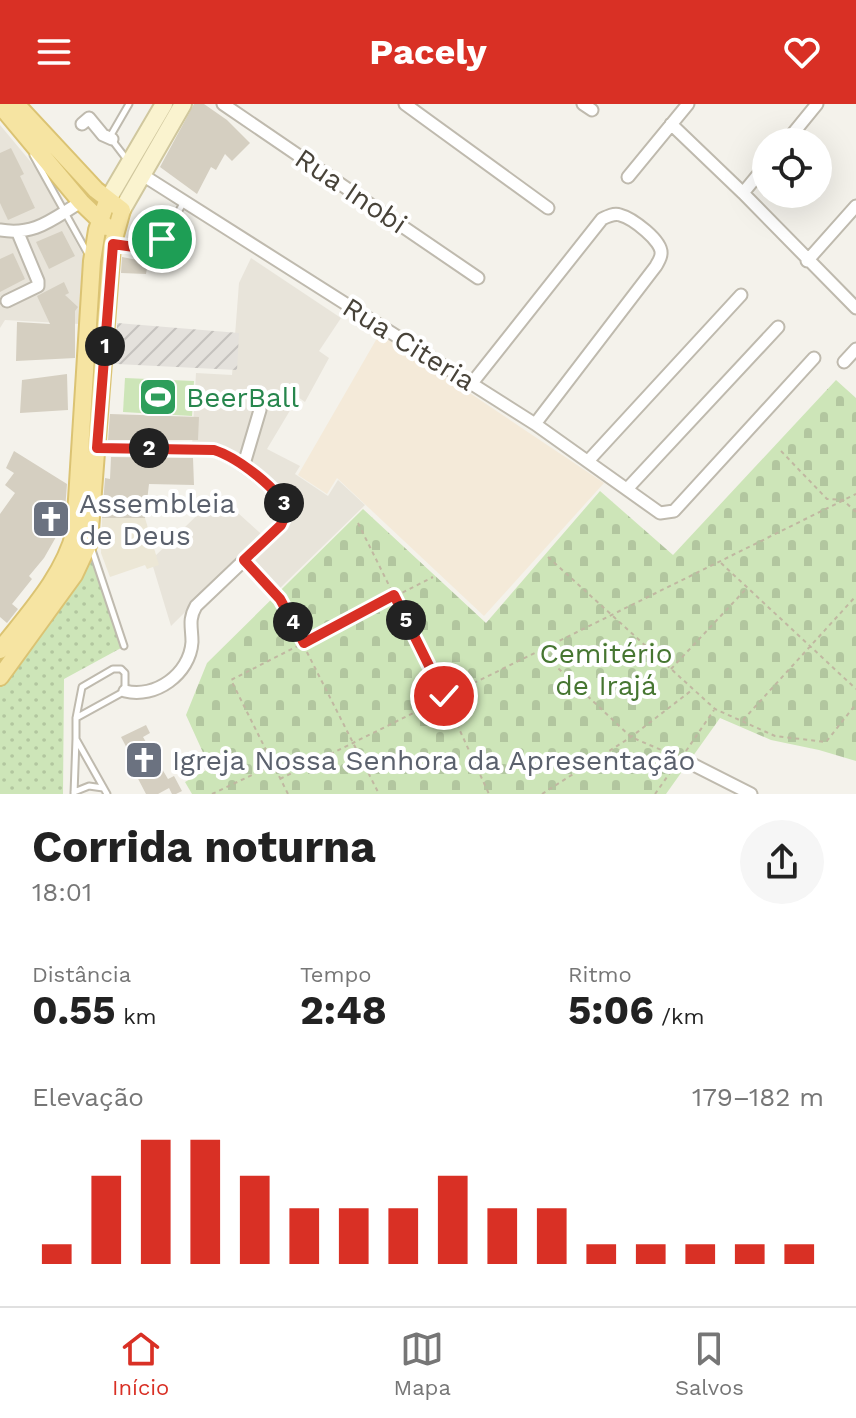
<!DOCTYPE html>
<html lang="pt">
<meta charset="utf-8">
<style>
:root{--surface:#fff;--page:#f6f6f6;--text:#222;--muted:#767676;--line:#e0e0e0;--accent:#d93025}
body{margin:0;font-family:"Work Sans",sans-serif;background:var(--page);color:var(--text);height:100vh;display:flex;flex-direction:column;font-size:30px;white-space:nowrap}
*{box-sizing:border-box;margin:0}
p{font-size:26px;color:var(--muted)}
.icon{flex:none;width:44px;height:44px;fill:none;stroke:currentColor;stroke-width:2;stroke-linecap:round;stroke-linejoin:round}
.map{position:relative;height:690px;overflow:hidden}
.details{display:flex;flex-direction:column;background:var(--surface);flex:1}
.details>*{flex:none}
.fabs{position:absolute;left:752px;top:24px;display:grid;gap:16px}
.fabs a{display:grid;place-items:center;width:80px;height:80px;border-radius:50%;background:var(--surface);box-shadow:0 8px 32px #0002;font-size:40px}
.pin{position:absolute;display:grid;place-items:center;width:68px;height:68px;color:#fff;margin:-34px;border:4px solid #fff;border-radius:50%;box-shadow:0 2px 8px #0007}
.km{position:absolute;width:40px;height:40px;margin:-20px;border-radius:50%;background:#222;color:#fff;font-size:22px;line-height:40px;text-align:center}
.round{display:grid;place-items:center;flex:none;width:84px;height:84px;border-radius:42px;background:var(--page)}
.summary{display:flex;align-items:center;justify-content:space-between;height:136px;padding:0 32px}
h1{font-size:44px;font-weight:700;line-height:60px}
.metrics{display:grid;grid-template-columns:repeat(3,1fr);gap:12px;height:136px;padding:8px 32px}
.metrics div{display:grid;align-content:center}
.metrics b{font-size:40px;font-weight:700}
.metrics small{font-size:22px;font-weight:400}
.metrics p{font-size:22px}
.chart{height:224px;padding:16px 32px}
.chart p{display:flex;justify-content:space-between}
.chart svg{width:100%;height:144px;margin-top:8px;stroke:var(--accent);stroke-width:6}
header{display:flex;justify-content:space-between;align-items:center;height:104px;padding:0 32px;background:var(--accent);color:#fff;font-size:36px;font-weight:700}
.tabs{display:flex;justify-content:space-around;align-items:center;height:112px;border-top:2px solid var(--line);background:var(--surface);font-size:22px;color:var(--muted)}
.tabs a{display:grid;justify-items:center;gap:4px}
.tabs .current{color:var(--accent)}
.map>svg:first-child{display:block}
.residential{fill:#e8e4da}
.commercial{fill:#f4ead9}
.industrial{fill:url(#industrial-furrows)}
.education{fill:#ece7d6}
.cemetery{fill:url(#cemetery-stones)}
.park{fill:url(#park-dots)}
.pitch{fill:#cde5b8}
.building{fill:#d5cfc1}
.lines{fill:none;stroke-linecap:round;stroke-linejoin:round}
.lane-casing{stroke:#bfbaae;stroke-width:9}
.street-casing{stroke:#bfbaae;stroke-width:15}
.secondary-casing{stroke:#d0c79e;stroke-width:20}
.primary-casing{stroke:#dbc373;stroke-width:20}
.path{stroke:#c0b7a1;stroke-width:2;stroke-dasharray:4 4;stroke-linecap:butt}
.lane{stroke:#fff;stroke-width:5}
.street{stroke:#fff;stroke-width:11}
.secondary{stroke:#faf3cf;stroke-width:16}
.primary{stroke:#f6e4a2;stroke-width:16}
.route-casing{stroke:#fff;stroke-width:16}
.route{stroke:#d93025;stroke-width:10}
.labels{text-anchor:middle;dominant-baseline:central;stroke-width:8;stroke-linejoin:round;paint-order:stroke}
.street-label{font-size:28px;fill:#484339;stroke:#fff}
.leisure-label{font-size:28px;fill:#27864d;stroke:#fff;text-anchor:start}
.worship-label{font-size:28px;fill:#5b616d;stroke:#fff;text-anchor:start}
.park-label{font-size:28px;fill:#467631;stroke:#fff}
</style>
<header><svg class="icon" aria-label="menu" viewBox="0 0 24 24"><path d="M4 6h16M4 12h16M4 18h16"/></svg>Pacely<svg class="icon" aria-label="heart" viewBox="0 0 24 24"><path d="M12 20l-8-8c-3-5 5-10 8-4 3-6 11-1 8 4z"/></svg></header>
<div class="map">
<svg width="856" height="690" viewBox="0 0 856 690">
<defs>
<pattern id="industrial-furrows" width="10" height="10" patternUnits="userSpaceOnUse" patternTransform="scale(2)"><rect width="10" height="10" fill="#e4e1dc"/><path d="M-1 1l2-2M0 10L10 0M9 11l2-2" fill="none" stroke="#c5c2be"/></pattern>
<pattern id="cemetery-stones" width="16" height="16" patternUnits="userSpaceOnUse" patternTransform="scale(2)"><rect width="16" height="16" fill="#cde5b8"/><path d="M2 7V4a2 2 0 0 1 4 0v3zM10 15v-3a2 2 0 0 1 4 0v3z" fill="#b2c69f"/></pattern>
<pattern id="park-dots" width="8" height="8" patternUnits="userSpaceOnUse" patternTransform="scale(2)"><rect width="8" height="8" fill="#cde5b8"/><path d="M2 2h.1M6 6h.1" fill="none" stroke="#b2c69f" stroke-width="1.8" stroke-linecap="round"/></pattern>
</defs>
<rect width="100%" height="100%" fill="#f4f2eb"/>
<path class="residential" d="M 0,21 L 35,63 L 83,151 L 79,220 L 5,216 L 0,224 Z
M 251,154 L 341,214 L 319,247 L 329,254 L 305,298 L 298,293 L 267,345 L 300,362 L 295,370 L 328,392 L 338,376 L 365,401 L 274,490 L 245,456 L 239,455 L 171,522 L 151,456 L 218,391 L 268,436 L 301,407 L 275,379 L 251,365 L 236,351 L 216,345 L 192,342 L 196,269 L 232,271 L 239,179 Z"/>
<path class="commercial" d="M 380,229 L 604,379 L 484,512 L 337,374 L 327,390 L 298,371 Z"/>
<path class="industrial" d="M 117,219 L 239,229 L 237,266 L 116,260 Z"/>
<path class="education" d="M 134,413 L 145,414 L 159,461 L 147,465 L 145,461 L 110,473 L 101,449 L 102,414 Z"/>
<path class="cemetery" d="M 836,276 L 856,294 L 856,657 L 819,646 L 771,636 L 720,614 L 666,690 L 192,690 L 185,678 L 210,664 L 186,611 L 207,559 L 363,405 L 486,519 L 600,387 L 673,451 Z"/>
<path class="park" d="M 90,442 L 121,544 L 64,575 L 63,690 L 0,690 L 0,579 Z"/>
<path class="pitch" d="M 125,274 L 194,277 L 192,312 L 123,308 Z"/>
<path class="building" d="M 194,0 L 204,0 L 227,16 L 250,39 L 232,57 L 225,50 L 216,66 L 211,63 L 197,90 L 160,63 Z
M 11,44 L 24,70 L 20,72 L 35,104 L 8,116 L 0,99 L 0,49 Z
M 62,127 L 75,152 L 49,165 L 36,138 Z
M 13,149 L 25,175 L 0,188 L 0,155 Z
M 122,153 L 148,158 L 146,170 L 121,169 Z
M 64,178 L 69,189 L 65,191 L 78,203 L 75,207 L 75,254 L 16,257 L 17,218 L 50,220 L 37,192 Z
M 67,270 L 68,306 L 20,309 L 22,276 Z
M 110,310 L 199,313 L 198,336 L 108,336 Z
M 14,347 L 67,380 L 64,419 L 44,454 L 29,472 L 32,475 L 12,500 L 18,505 L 7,519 L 0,513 L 0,410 L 15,389 L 5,381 L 14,369 L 6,364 Z
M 111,353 L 193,354 L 194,381 L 149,380 L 145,414 L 102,414 L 105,374 L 110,375 Z
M 146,621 L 150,629 L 143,633 L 168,675 L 174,672 L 182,687 L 176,690 L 172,690 L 169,684 L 158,690 L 146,690 L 134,667 L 138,665 L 121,633 Z"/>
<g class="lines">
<g class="lane-casing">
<path id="lane" d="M 33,51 L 88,150
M 128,57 L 115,40 L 111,31 L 129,0
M 114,140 C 161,150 162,134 184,98
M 91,443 L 124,542
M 76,635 L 76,614 L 82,583 L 113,565 L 121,565 L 125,569 L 125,587 L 76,614
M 74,688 L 89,682 L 103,684
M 74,690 L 76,635 L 107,690"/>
</g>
<g class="street-casing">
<path id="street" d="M 223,0 L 478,174
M 405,0 L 548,104
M 583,0 L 592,6
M 82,20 L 89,14 L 103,31 L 112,35
M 671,20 L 743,89 L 856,204
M 786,38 L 817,0
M 141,70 L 535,320 L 660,409 L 674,407 L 814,254
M 628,73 L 688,0
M 743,89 L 766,61
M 0,126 C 35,132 52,115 81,98
M 807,157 L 856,102
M 7,197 L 38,182 L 38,177 L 18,129
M 844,258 L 856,245
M 472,279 L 602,115 C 608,112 614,109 620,111 C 632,114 663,137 661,150 C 661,154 658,158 656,162 L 535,320
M 97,344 L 214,346 C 235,353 281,385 287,408 L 281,421 L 196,502 C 188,516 192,523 192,538 C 190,570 155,595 125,587
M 589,356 L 741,191
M 244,360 L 260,306
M 627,385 L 778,223
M 688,658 L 751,690"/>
</g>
<g class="secondary-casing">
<path id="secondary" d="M 107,97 L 164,0
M 122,106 L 183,0"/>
</g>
<g class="primary-casing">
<path id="primary" d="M 0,1 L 81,98 L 107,123
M 0,546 C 28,510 64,472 75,427 L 92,157 L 97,126 L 107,97
M 0,573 L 74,471 L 89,439 L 112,142 L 122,106 L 96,86 L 16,0"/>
</g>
<path class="path" d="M 781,347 L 827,395 L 843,396 L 856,408
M 358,419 L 444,592 L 489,690
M 548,453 L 715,605 L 775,632 L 826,638 L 856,600
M 721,459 L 856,585
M 250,462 L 280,495 L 379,690
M 541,548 L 631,633 L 680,654
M 671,565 L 746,485
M 743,616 L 856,492
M 686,647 L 714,606
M 280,675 L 856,390
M 212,690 L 273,661
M 288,690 L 231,576 L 433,473
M 542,690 L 631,633 L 692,586
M 655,690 L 677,659"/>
<use href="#lane" class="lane"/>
<use href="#street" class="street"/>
<use href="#secondary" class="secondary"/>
<use href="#primary" class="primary"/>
</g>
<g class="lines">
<g class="route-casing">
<path id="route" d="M 162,135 L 141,144 L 113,140 L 97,344 L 214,346 C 236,353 281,385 287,408 L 281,421 L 244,456 L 280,495 L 304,539 L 394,491 L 444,592"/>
</g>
<use href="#route" class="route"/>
</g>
<defs>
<g id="stadium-square" transform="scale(2)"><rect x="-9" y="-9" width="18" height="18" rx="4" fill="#2e9e5b" stroke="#fff"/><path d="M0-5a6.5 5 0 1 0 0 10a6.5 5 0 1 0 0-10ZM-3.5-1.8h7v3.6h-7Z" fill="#fff"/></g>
<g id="church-square" transform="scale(2)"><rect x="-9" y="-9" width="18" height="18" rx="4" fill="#6b7280" stroke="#fff"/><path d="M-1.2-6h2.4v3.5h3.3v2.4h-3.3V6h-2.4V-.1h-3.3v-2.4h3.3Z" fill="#fff"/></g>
</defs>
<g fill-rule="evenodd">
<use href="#stadium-square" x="158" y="293"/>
<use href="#church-square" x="51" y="415"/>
<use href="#church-square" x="144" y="656"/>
</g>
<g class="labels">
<g class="street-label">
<text transform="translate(351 87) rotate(34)">Rua Inobi</text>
<text transform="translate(409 240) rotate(32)">Rua Citeria</text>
</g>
<g class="leisure-label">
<text x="186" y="293">BeerBall</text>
</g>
<g class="worship-label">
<text x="79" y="399">Assembleia<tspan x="79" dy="32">de Deus</tspan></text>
<text x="172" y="656">Igreja Nossa Senhora da Apresentação</text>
</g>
<g class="park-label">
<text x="606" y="549">Cemitério<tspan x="606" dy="32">de Irajá</tspan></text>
</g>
</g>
</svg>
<div class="fabs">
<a><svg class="icon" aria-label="locate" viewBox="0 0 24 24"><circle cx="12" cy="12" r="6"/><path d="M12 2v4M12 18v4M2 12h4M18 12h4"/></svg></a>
</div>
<div class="pin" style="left:162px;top:135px;background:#1e9e55"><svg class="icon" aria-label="arrive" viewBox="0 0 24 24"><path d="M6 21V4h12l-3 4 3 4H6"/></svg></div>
<div class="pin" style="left:444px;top:592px;background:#d93025"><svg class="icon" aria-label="check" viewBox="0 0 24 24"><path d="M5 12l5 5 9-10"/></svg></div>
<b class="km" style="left:105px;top:242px">1</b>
<b class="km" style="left:149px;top:344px">2</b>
<b class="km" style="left:284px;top:399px">3</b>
<b class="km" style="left:293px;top:518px">4</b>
<b class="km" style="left:406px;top:516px">5</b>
</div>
<section class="details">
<div class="summary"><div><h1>Corrida noturna</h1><p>18:01</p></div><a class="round"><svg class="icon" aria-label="share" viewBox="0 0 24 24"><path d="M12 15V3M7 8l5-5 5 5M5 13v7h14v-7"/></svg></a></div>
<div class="metrics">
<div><p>Distância</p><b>0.55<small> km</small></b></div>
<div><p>Tempo</p><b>2:48</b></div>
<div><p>Ritmo</p><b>5:06<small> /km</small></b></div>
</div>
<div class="chart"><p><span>Elevação</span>179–182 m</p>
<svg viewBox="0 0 160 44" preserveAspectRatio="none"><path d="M5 44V38M15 44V17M25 44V6M35 44V6M45 44V17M55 44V27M65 44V27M75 44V27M85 44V17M95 44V27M105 44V27M115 44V38M125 44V38M135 44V38M145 44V38M155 44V38"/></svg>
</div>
</section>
<nav class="tabs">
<a class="current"><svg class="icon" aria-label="home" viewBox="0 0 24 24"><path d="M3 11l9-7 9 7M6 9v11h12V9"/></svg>Início</a>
<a><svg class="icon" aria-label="map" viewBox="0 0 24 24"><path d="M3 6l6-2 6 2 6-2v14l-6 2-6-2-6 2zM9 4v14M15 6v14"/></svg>Mapa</a>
<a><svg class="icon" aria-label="saved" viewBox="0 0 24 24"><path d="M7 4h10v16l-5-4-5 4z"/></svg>Salvos</a>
</nav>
